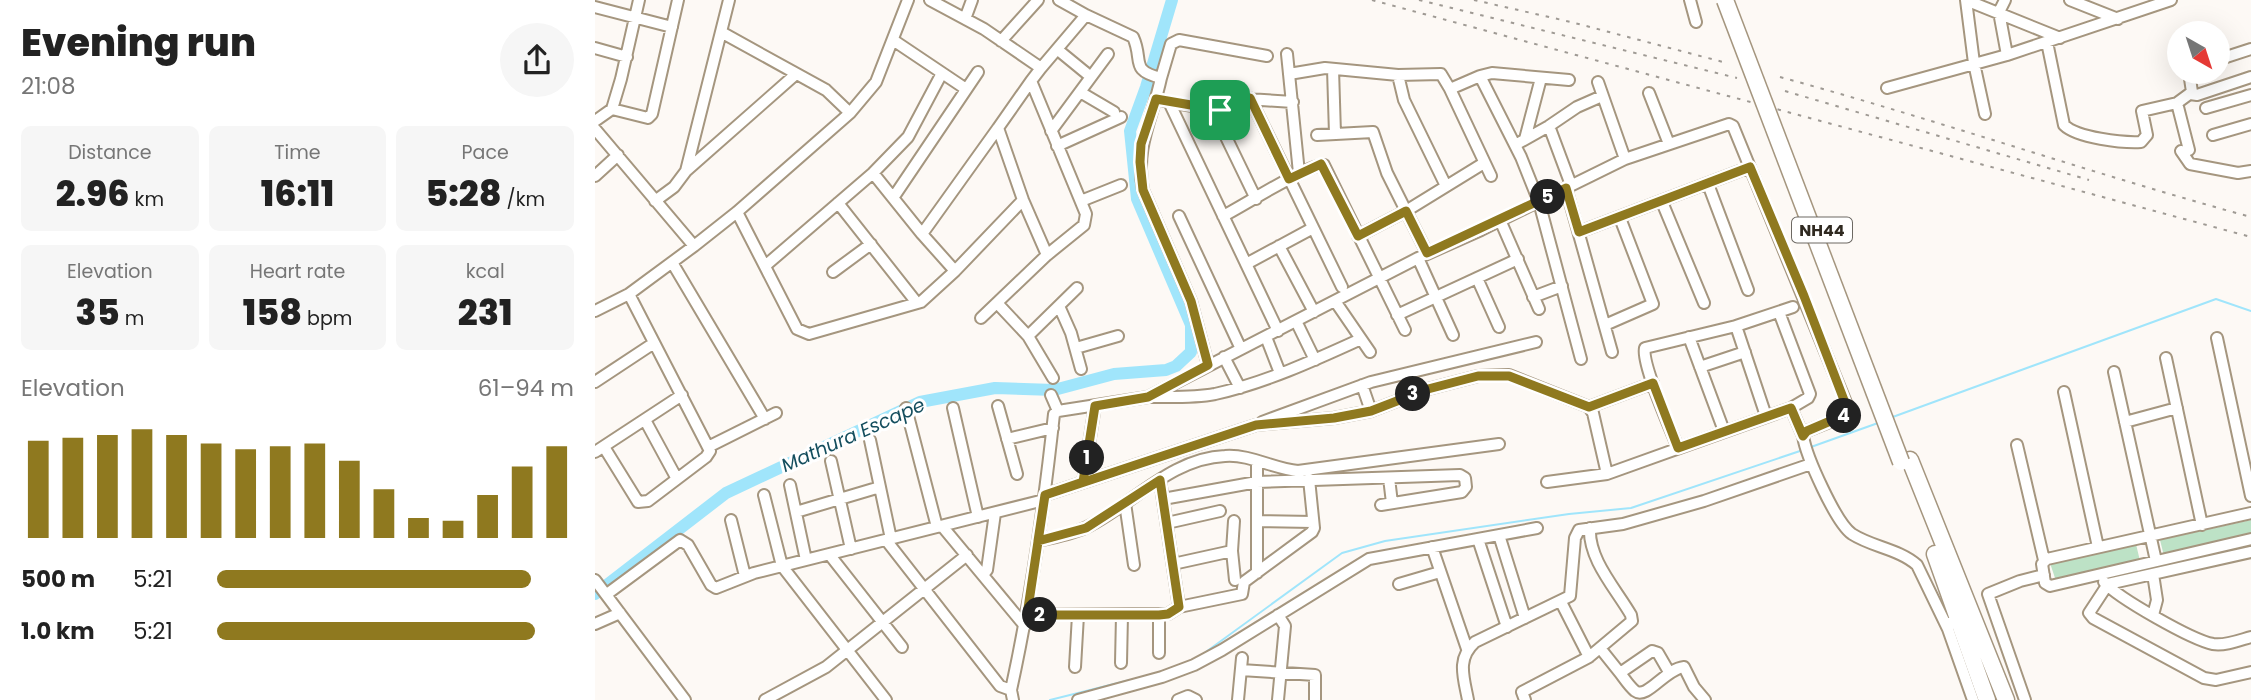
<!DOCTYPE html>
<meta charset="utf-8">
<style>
:root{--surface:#fff;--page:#f6f6f6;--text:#222;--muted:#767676;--accent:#8f791f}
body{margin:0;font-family:Poppins,sans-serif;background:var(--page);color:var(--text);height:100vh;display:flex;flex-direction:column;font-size:26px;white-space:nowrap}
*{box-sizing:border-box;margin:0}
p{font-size:23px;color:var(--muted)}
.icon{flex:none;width:38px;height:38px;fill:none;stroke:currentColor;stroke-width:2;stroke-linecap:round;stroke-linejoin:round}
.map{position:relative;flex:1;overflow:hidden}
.panel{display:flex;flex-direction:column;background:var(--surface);width:595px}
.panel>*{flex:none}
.needle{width:46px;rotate:141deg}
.tools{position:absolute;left:1572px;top:21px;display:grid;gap:14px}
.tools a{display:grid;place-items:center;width:63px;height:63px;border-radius:50%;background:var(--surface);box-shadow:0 7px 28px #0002;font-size:35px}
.pin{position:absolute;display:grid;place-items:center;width:60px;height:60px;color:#fff;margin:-30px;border-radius:14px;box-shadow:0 4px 10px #0006}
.km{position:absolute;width:35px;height:35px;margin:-18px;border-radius:50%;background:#222;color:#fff;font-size:19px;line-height:35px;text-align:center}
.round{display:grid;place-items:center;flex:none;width:74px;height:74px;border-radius:37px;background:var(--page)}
.summary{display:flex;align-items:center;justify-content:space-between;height:119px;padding:0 21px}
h1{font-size:38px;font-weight:800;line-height:52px}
.stats{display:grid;grid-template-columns:repeat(3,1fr);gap:10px;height:119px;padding:7px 21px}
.stats div{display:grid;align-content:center;border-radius:10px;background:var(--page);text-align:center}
.stats b{font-size:35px;font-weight:800}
.stats small{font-size:19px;font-weight:400}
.stats p{font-size:19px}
.chart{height:196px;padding:14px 21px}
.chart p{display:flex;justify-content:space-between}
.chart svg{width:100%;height:126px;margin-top:7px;stroke:var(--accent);stroke-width:6}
ul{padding:0 21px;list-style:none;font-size:23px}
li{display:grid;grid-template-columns:112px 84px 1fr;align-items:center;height:52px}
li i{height:18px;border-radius:9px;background:var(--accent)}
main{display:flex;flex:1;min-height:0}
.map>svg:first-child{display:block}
.green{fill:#bde2c6}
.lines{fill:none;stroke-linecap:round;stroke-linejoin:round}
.stream{stroke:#a0e5fb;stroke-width:2}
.river{stroke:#a0e5fb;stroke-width:12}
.minor-casing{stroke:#a5967f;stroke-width:14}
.highway-casing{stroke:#a5967f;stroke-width:19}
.minor{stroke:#fff;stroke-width:10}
.highway{stroke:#fff;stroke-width:16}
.rail{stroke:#9f9a94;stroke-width:2;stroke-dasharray:3.5 7;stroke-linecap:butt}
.highway-bridge-casing{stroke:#a5967f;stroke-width:19;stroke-linecap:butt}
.highway-bridge{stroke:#fff;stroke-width:16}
.route-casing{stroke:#fff;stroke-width:14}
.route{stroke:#8f791f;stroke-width:9}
.labels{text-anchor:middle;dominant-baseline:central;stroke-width:6;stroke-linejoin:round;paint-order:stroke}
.shield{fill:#fff;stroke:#6d6963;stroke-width:2}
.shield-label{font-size:16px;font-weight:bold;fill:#2f2920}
.water-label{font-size:19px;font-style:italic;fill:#144e5e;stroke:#fff}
</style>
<main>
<section class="panel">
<div class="summary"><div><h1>Evening run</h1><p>21:08</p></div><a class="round"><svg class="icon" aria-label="share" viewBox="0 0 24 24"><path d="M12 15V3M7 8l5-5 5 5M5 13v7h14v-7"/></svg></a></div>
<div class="stats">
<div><p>Distance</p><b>2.96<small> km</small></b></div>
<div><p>Time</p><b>16:11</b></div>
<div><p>Pace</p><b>5:28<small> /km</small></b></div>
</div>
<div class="stats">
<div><p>Elevation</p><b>35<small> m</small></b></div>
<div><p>Heart rate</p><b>158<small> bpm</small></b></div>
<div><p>kcal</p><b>231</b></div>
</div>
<div class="chart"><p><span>Elevation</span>61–94 m</p>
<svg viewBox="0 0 160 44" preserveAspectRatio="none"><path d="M5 44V10M15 44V9M25 44V8M35 44V6M45 44V8M55 44V11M65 44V13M75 44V12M85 44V11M95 44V17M105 44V27M115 44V37M125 44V38M135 44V29M145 44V19M155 44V12"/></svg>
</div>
<ul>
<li><b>500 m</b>5:21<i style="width:88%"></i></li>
<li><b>1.0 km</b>5:21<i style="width:89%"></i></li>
</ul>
</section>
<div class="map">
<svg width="1656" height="700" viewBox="0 0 1656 700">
<rect width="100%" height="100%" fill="#fdf9f5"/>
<path class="green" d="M 1656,520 L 1656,537 L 1569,556 L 1565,540 Z
M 1541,544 L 1545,561 L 1461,581 L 1455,563 Z"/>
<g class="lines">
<path class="stream" d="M 1295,418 L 1621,299 L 1656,311
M 1216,447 L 1283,423
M 608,654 L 747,553 L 790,541 L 974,514 L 1036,508 L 1208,450
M 455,700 L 535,680"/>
<path class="river" d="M 0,594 L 131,493 L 325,402 L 400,388 L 459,390 L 519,374 L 571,370 L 581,366 L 596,352 L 596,325 L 542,199 L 535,131 L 551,87 L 577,0"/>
<g class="minor-casing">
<path id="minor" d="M 335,0 L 389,29 L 446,68 L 436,81 L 491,214 L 489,225 L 452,255 L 386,318
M 464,0 L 491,15
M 1095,0 L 1101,22
M 1371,0 L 1379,63 L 1390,114
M 1371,0 L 1465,38
M 1410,0 L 1404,12 L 1412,55
M 1475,0 L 1523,19
M 0,7 L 77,27
M 370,19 L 377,0
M 126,32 L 231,90 L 255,113
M 298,40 L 371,89
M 406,41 L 443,0
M 1452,42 L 1469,125 C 1482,138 1528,143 1546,142 L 1552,135 L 1547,111 L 1582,103
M 0,48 L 32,57
M 463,50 L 496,77
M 692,54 L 704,173
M 1622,60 L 1656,49
M 446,68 L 491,15 L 538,37 C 549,61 534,70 566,78 C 557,120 540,147 548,190 L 596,301 L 613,365
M 738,69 L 740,134
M 1594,72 L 1597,92 L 1582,103 L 1594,150
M 694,74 L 730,68 L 803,75 L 846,74 L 855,89 L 896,176
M 803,75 L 809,100 L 851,186
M 885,76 L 897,73 L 974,80
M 566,78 L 576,44 L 584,40 L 672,56
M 436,81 L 403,128 L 428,200 L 452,255
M 1003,82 L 1030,159
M 1292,88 L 1412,55 L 1576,0
M 855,89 L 885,76 L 926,157 L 944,202 L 986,359
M 485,92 L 519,112
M 1054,93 L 1074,144
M 1595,94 L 1602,95 L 1656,77
M 655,98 L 747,287
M 561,99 L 574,102 L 683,331
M 574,102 L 622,110 L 625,110 L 633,99 L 637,98 L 698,102
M 1611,108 L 1656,95
M 17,109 L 53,118 L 57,114 L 83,0
M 618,110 L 661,199
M 0,121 L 17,109 L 26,79 L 44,0
M 954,126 L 982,107 L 1007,96
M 0,129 L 99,246 L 142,212 L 255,113 L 281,82 L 313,0
M 456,131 L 513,54
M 722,135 L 778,132 L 792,173 L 832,253
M 1618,135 L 1656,124
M 930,139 L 946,78
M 920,145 L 954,126 L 976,185
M 462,146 L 526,117
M 1586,151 L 1595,164 L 1643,173 L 1656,171
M 91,171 L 201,74
M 278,173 L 327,234 L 360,271
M 0,176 L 23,155
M 1113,184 L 1153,290
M 971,188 L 1017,352
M 298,198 L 383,72
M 60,201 L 79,187 L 91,171 L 134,0
M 486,201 L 526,185
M 1067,202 L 1109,303
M 243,203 L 322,303
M 142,212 L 202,329 L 214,334 L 326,302 L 360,271 L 428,200
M 584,216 L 646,349
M 628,216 C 647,207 714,163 729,165 L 810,330
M 905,220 L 944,309
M 984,232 L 1155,167
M 327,234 L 403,128
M 763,236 L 811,211 L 889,163
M 684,246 L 719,312
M 823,258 L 858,335
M 78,264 L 170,419
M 651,264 L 718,228
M 170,266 L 278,173 L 313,137 L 347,73
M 238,272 L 276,244
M 882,278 L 904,327
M 938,297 L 967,286
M 740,301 L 775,352
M 402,303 L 433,336 L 458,378
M 464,306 L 476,333 L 486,369
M 0,311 L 34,294 L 99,246
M 802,315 L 923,259
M 701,321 L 720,360
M 1010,325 L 1058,304 L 1025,218
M 1141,326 L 1171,416
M 433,336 L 482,288
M 671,337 L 685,373
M 1094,337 L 1129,431
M 1622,338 L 1656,496
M 481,348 L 523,336
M 629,357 L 645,388
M 1571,358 L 1607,525
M 1105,367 L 1150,352
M 1519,372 L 1561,561
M 0,382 L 59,343
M 767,385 L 776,411
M 1469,392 L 1503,547
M 456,395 L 463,411
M 556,397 C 577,397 599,398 620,394 C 670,383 720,360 766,339
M 403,406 L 422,474
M 994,407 L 1058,383
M 311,408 L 342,527
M 358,408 L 383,517
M 1196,408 L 1208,436
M 50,420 L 82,479
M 667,422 L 776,382 L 941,342
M 1530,422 L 1582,408
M 412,439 L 458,428
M 275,440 L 296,539
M 1422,445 L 1449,560
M 9,447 L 43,502 L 53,501 L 111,457 L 115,451 L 34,294
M 113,447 L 181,413
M 1083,448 C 1076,430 1046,363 1050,348 L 1141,326 L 1198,307
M 0,452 L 87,395
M 236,461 L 256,549
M 794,478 L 797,503
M 565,480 L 584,607
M 488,482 L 500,406
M 952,482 L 1012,474 L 1196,408 L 1213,398 L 1215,394 L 1184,312
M 195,485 L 211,560
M 169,495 L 187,566 L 291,700
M 450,495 L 661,425 L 739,418 L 776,411 L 833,389 L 883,376 L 914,375 L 994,407 L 998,413 L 1012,474
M 568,499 L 662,482 L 865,475 L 870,478 L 871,487 L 867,492 L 786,505
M 530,503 L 539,565
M 201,512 L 285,487
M 1656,513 L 1452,559 L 1447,564 L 1450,583 L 1455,586 L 1656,539
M 136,520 L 150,576
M 639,521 L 637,551 L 640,580
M 662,521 L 718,522
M 572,523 L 625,511
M 347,526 L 430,626
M 904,535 L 930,618
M 883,539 L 912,627
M 291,540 L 405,686 L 416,690
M 443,541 C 460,537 479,534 494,526 C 539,503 577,458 630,456 C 655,454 679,469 703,471 L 904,444
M 837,547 L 872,649
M 1656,552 L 1513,584 L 1494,613 L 1498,618 L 1609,678 L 1621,680 L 1656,672
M 234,554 L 307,647
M 578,564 L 637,551
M 662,573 L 662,461
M 1558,574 L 1562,600 L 1558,615
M 388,575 L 392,570 L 400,513
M 0,580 L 90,700
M 1509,582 C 1523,598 1597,640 1618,644 C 1630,646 1645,640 1656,637
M 804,584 L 845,572
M 12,594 L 85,540 L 93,545 L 116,585 L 121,588 L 159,573 L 449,500
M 966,602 L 994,657
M 432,615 L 573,614 L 584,607 L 647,594 L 649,582 L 717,532 L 719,528 L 714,479
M 564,615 L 564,653
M 1354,623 L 1353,629 L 1378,700
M 0,624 L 25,613
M 1005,648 L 1025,673 L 1057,651 L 1063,653 L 1074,672
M 526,663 L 527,615
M 480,667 L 483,615
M 646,670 L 720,675 L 720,700
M 1025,673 C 1029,678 1034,686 1040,691 C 1052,700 1070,669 1089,667 L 1099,687 L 1110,700
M 170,700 L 231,667 L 372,555
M 418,700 L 416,690 C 436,599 449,507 459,414 L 463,411 L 553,397 L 823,258 L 886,230 L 1030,159 L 1134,124 L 1138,126 L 1254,410 L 1252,415 L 1212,431 L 1208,436 C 1211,456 1241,523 1257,534 C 1277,547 1304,549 1322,565 L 1353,629
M 483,700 L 567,677 L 599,665 L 627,650 L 774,559 L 942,528
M 583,700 L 593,696 L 601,700
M 643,700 L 647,658
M 683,700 L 690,626 L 683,615
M 873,700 C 869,678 861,659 880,642 L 975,596 L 980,538 L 984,530 L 1028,524 L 1109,501 L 1216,464
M 930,700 L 927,692 L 994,657 L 1037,621 L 1036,615 C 1021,589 993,559 995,528
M 1430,700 L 1393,594 L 1425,581 L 1449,575"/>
</g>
<g class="highway-casing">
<path id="highway" d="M 1315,460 L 1411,700
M 1340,554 L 1392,700"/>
</g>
<use href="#minor" class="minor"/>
<use href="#highway" class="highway"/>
<path class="rail" d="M 777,0 L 1656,237
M 824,0 L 1142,78
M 879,0 L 976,22 L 1128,62
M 1185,77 C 1343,120 1498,174 1656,217
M 1190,91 L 1494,180"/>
<g class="highway-bridge-casing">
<path id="highway-bridge" d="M 1130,0 L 1306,462"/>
</g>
<use href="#highway-bridge" class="highway-bridge"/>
</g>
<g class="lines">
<g class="route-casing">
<path id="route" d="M 625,110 L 561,99 L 546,144 L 545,162 L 548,190 L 596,301 L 613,365 L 553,397 L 500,406 L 488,482 L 450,495 L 443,541 L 491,528 L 565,480 L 584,607 L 573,614 L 564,615 L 432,615 L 450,495 L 661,425 L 739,418 L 776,411 L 833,389 L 883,376 L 914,376 L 994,407 L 1058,383 L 1083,448 L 1196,408 L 1208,436 L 1212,431 L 1254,413 L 1209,296 L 1155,167 L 984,232 L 971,188 L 832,253 L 811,211 L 763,236 L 726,164 L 694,179 L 655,98 L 633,99 L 625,110"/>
</g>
<use href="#route" class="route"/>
</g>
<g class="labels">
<rect class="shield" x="1197" y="217.5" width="60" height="25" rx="5"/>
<g class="shield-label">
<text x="1227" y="230">NH44</text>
</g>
<g class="water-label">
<text transform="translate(258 435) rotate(-24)">Mathura Escape</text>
</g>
</g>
</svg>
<div class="tools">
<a><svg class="needle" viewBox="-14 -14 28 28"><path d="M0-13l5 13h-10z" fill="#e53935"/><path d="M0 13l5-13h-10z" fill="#767676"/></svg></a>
</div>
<div class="pin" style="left:625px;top:110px;background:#1e9e55"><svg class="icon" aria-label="arrive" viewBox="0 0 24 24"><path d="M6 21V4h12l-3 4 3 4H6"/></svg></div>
<b class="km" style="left:492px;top:458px">1</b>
<b class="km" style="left:445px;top:615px">2</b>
<b class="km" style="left:818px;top:394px">3</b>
<b class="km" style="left:1249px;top:416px">4</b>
<b class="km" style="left:953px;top:197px">5</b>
</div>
</main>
